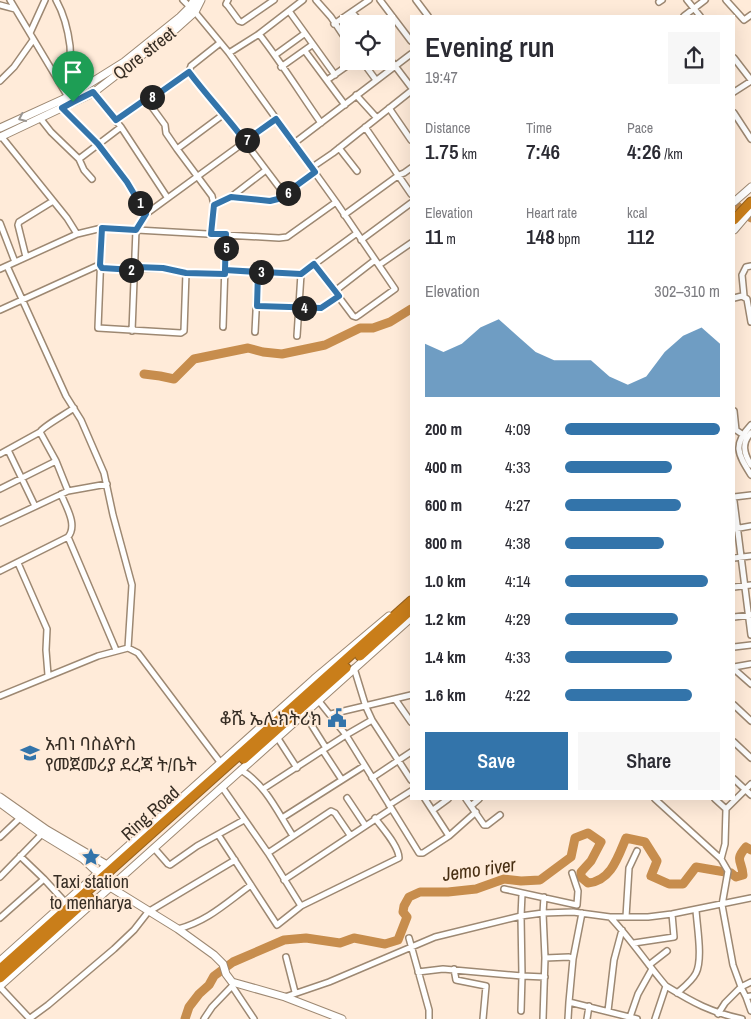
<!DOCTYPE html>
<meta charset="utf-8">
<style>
:root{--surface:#fff;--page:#f7f7f7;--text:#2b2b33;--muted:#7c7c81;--accent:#3374aa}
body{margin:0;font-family:"Archivo Narrow","Noto Sans Ethiopic",sans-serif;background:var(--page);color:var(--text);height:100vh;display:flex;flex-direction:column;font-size:19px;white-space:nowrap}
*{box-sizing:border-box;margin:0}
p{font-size:16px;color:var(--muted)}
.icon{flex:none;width:28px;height:28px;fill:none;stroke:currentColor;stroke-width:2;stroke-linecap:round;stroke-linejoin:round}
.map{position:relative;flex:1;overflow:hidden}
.drawer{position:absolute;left:410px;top:15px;width:325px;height:785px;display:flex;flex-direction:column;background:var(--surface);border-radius:0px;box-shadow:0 5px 20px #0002}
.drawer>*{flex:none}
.tools{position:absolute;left:340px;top:15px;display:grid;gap:10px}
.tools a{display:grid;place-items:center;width:55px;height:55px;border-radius:0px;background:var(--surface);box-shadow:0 5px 20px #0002;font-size:25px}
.pin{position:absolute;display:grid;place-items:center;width:42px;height:42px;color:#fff;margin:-51px -21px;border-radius:50% 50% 50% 0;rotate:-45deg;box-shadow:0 0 5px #0007}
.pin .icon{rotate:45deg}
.km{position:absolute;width:25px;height:25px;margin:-12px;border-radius:50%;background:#222;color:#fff;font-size:14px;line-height:25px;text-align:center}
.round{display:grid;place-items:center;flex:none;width:52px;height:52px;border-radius:0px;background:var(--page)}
.summary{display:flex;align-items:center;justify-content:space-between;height:85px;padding:0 15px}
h1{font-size:28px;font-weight:600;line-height:38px}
.figures{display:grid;grid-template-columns:repeat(3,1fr);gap:8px;height:85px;padding:5px 15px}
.figures div{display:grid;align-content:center}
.figures b{font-size:21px;font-weight:600}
.figures small{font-size:14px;font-weight:400}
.figures p{font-size:14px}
.chart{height:140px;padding:10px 15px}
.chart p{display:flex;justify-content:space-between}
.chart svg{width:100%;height:90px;margin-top:5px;fill:var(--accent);opacity:.7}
.button{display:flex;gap:10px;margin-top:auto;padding:10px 15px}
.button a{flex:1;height:58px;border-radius:0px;background:var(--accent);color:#fff;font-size:20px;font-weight:600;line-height:58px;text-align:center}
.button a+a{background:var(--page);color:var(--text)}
ul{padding:0 15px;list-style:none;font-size:16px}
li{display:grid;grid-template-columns:80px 60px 1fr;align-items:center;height:38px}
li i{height:12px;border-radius:6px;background:var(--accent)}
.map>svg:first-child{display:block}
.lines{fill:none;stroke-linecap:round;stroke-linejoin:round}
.river{stroke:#c78d4d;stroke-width:9}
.street-casing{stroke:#9d8872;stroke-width:8}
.secondary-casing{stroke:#9d8872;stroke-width:9}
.highway-casing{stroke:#96621e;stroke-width:11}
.street{stroke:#fff;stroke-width:5}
.secondary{stroke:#fff;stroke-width:7}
.highway{stroke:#c97e1a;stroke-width:9}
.oneway{stroke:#9a9692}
.route-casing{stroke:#fff;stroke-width:10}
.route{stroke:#3374aa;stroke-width:6}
.labels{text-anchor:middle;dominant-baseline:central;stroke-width:4;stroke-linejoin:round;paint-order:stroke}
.street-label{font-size:18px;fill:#362d24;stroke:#ffebd9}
.poi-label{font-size:18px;fill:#362d24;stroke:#ffebd9;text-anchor:end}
.water-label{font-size:19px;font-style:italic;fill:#462d11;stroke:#ffebd9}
</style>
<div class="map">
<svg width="751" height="1019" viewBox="0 0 751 1019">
<rect width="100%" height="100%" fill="#ffebd9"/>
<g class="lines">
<path class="river" d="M 734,203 L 751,218
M 144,374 L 160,376 L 174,379 L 194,359 L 248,348 L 263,352 L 282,354 L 325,345 L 360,328 L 373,328 L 390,322 L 411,309
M 185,1019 L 189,1007 L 199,994 L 209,985 L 214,976 L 233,962 L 284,940 L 306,938 L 340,943 L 354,938 L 385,944 L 398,940 L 407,917 L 403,912 L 404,906 L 409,897 L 420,892 L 448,892 L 476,889 L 504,879 L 521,881 L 540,880 L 571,857 L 575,838 L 588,833 L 601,842 L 591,861 L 581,872 L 581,877 L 588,883 C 611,881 618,857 626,838 L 645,842 L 657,861 L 651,876 L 669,884 L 683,884 L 696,867 L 731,873 L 736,877 L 743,875 C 742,860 734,861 746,847 L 751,850"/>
<g class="street-casing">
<path id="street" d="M 10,0 L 68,97
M 56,0 C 64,14 68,30 70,46 C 71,62 69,79 76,94
M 183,0 L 195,12 L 229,53 L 336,202 L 395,289 L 359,315 L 356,317 L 353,316 L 314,264
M 228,0 L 226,4 L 228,6 L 239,21 L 242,22 L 274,0
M 316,0 L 331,17 L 349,44
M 380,0 L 411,41
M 416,0 L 428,16
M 687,0 L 700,16
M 726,0 L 744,20 L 751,15
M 659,2 L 662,0
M 0,5 L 15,9
M 289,11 L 335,75
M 352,12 L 362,24
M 684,16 L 705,0
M 334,24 L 369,0
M 30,33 L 45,0
M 259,34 C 281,62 300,93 321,123
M 305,51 L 345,105
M 229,53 L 259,34 L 303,0
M 386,54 L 411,87
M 275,55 L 304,34
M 734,58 L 751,80
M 362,61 L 376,80
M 281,67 L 312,45
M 189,72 L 218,109 L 224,114 L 285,195
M 327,80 L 354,61
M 0,81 L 14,67 L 33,40
M 734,92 L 751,81
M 93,93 L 121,127 L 167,197
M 356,95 L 376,117
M 146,99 L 165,125 L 166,133 L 177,149 L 212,196 L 214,205 L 211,234
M 62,108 L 98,144 L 127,181 L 146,214
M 389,108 L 411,140
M 734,113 L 751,139
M 40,118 L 51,132 L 79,159 L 84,170 L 92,179
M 116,120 L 146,99 L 158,94 L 189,72 L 191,66 L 220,43
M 365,127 L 411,194
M 1,136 L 67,218 L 77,234
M 293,144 L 411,54
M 339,148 L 357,171
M 177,149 L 224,114
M 79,159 L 121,127
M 311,168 L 333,153 L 411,91
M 231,197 L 270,201 L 278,199 L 315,172
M 214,205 L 231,197 L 266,170
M 344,215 L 399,175 L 404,173 L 411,168
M 0,223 L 15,262
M 102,228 L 98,328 L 181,333 L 184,331 L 186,273
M 361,240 L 411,203
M 26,257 L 18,225 L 19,222 L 53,201
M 379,265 L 411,243
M 7,266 L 66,396 L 81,420 L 104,473 L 113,515 L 132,585 L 128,648
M 0,269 L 77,234 L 102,228 L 279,238 L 287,237 L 336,202
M 225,270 L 301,274 L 357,233
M 335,291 L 375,260
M 744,296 L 742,275 L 746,267 L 751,266
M 734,298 L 742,296 L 747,299 L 751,322
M 257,306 L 321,308 L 339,296
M 0,310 L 99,265 L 102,268 L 106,269 L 163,268 L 186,273 L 225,274
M 223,327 L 226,234
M 132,331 L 136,230 L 146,214 L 276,119
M 255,332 L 258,272
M 297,336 L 301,274
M 734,411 L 736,430 L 742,434
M 751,425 C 732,445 738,454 751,475
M 40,432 L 56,461 L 68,491
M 751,433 C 741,443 744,454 751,465
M 8,450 L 35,506
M 0,454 L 40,432 C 42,427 66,414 74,408
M 0,489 L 56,461
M 61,494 C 66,507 78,525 68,537
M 734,497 L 751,495
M 734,501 L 751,635
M 0,523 L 68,491 L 107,484
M 734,529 L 751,526
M 734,558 L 751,556
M 18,563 L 47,629 L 46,650 L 48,675
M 0,571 L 68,537 L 116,650
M 734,587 L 751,585
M 734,617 L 751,615
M 734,647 L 751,645
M 734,667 L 751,664
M 354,668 L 366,707 L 372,720 L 411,780
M 734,669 L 751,684
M 0,696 L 98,656 L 128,648 L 138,653 L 223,766
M 395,699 L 411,722
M 318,700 L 346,735 L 419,853 L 423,853 L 449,836 L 476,812
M 734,705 L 751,721
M 304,713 L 326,748
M 331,714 L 411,695
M 277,737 L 297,768
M 734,742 L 751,758
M 323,751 L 342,780
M 241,770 C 266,785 278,813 293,836
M 372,778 L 411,752
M 734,779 L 751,795
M 222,787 L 268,853 L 301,906
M 263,789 L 346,735 L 372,720
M 347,798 L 365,825
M 425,799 L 449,836
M 466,799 L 484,825 L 487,825 L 500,815
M 655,799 L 721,859 L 728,871 L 722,905 L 733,965 L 741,987 L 725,1003 L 718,1014
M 715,799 L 726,809
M 389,805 L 411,791
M 471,806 L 479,799
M 433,810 L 448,799
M 282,818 L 364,766
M 219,836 L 277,925 L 301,906 L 399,858 C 399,846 382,828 375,818
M 0,837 L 20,818
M 154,848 L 168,864 L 170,865 L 197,846 L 244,820
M 268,853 L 331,811 L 335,813 L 350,835
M 721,859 L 725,844 L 726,809 L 751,784
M 0,877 L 42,834
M 44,879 L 65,902
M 284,880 L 391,809
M 504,889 L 577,905 L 578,891 L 572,873
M 544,897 L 543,913 L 573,912 L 610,917
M 626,917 L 629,868 L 637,851
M 0,918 L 44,879 L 20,856
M 178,929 C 208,921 226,903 251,885
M 409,938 L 429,1010 L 429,1019
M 634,943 L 674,937 L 672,914
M 286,957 L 295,992
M 545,958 L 569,957 L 573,959 L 569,1002 L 637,1019
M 573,959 L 582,913
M 649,965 L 667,951
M 454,969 L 456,980 L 486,986 L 483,1019
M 418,972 L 443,969 L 522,976 L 521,916 L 522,894
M 232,986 L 254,1019
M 666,986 C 647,964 631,939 610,917 L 648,917 L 672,914 L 751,898
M 0,987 L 30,1019
M 677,993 C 684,987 692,981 696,973 C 703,959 697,927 696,910
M 751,996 L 746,997 L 751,1011
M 285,997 L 329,982 L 435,937 L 521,916 L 543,913 L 545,958 L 543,1019
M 746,997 L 741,987 L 751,982
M 521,1011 L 522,976 L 545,977
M 608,1011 L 614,960 L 622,930
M 630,1017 L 638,994 L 652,969
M 29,1019 L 48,1005 L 114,949 L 134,930 L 148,912 L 235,860
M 204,1019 L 212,1007 L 235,983
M 568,1019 L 569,1002
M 587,1019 L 589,1006
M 655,1019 L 666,986 C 694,1003 710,1012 742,1019"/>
</g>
<g class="secondary-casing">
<path id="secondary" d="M 0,128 L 68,97 L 124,62 L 180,17 L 190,7 L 194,0
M 0,137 L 93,93 L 176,29 L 195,12 L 201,0
M 734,202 L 751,187
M 734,230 L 751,210
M 0,797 L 47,830 L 107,865
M 0,803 L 42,834 L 83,859 L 98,873
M 110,887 L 178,929 L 214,955 L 223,964 L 226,974 L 232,982 L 285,997 L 342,1019
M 0,961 L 314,679 L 389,616
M 0,986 L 411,618"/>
</g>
<g class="highway-casing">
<path id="highway" d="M 734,220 L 751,202
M 360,656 L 411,610
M 244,759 L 346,668
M 0,969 L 411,601
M 0,978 L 89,898"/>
</g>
<use href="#street" class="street"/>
<use href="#secondary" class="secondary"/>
<use href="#highway" class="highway"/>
</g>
<defs><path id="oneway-chevron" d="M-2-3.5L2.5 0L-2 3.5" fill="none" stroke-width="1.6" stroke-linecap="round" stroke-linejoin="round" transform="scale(1.25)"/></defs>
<use class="oneway" href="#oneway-chevron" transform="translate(22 118) rotate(155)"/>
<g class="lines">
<g class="route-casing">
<path id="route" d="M 73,102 L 62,108 L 98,144 L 127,182 L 146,214 L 136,230 L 102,228 L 100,265 L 102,268 L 134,270 L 137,267 L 163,268 L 186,273 L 225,274 L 225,270 L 301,274 L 314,264 L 339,296 L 321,308 L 257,306 L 258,272 L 225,270 L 226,234 L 211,234 L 214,205 L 231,197 L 270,201 L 278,199 L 315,172 L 276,119 L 245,141 C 227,117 207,96 189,72 L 158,94 L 146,99 L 116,120 L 93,92 L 73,102"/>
</g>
<use href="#route" class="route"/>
</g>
<defs>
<g id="civic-bare" transform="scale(1.5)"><path d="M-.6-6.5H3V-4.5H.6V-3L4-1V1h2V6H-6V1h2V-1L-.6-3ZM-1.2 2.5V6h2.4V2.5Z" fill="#3374aa" stroke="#ffebd9" stroke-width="2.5" paint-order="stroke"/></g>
<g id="school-bare" transform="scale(1.5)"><path d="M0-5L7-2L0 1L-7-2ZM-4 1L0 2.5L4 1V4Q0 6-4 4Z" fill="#3374aa" stroke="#ffebd9" stroke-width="2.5" paint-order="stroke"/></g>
<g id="sight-bare" transform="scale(1.5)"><path d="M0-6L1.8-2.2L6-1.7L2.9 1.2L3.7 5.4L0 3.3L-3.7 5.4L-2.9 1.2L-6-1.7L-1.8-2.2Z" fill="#3374aa" stroke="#ffebd9" stroke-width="2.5" paint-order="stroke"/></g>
</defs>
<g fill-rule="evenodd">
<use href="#civic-bare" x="337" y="718"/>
<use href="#school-bare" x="30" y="753"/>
<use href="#sight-bare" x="91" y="857"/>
</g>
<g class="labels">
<g class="street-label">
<text transform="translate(144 53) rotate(-38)">Qore street</text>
<text transform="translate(150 813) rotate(-42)">Ring Road</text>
</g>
<g class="poi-label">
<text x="322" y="718">ቆሼ ኤሌክትሪክ</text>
<text x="45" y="743" text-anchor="start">አብነ ባስልዮስ<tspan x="45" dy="21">የመጀመሪያ ደረጃ ት/ቤት</tspan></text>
<text x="91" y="881" text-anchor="middle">Taxi station<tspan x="91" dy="21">to menharya</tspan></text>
</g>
<g class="water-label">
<text transform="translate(479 869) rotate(-8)">Jemo river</text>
</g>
</g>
</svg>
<div class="tools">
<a><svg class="icon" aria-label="locate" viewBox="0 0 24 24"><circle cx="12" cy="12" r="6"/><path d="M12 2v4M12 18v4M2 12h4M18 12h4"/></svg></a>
</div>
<div class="pin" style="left:73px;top:102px;background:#1e9e55"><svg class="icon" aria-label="arrive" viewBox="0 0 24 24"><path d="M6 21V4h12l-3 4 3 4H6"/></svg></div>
<b class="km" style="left:140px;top:203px">1</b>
<b class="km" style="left:131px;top:270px">2</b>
<b class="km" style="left:261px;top:272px">3</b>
<b class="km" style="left:304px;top:308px">4</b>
<b class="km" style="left:226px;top:248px">5</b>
<b class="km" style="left:288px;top:193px">6</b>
<b class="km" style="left:247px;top:140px">7</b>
<b class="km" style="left:152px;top:97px">8</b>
<section class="drawer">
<div class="summary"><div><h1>Evening run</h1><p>19:47</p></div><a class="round"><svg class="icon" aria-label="share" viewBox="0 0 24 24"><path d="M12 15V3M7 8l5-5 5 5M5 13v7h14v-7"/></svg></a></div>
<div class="figures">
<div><p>Distance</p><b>1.75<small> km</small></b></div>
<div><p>Time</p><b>7:46</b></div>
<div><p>Pace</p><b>4:26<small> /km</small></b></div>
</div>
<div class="figures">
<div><p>Elevation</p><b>11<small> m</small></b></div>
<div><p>Heart rate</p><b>148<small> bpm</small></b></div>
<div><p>kcal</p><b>112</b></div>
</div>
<div class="chart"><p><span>Elevation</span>302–310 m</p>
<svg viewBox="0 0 160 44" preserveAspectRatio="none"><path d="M0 44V18L10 22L20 18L30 10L40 6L50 14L60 22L70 26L80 26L90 26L100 34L110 38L120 34L130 22L140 14L150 10L160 18V44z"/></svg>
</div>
<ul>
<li><b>200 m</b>4:09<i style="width:100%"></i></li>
<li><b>400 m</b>4:33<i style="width:69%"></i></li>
<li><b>600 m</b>4:27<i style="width:75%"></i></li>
<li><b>800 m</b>4:38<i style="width:64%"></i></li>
<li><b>1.0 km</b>4:14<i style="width:92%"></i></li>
<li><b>1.2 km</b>4:29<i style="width:73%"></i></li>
<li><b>1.4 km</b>4:33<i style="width:69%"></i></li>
<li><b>1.6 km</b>4:22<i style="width:82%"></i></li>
</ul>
<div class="button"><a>Save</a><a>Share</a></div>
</section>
</div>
